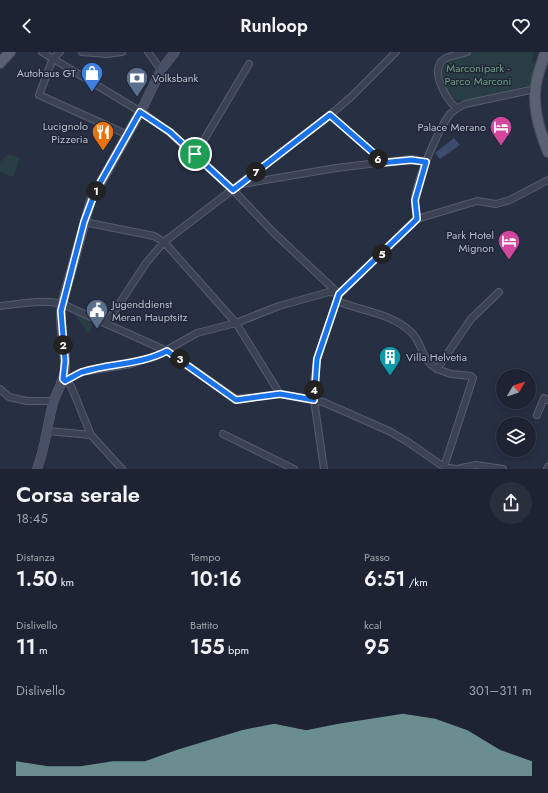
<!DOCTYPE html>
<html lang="it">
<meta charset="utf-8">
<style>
:root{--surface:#1d2332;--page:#2a2f3e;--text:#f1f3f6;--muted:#a0a4ac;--line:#3b404d;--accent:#8bbbb9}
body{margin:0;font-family:Jost,sans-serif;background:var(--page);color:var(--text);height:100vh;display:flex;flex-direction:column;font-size:15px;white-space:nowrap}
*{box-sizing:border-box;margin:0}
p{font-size:13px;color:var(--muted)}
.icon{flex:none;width:22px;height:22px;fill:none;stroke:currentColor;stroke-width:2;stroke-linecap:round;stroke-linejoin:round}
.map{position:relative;height:417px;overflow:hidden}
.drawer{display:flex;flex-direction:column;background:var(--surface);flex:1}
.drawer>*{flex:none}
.needle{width:26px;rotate:51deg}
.tools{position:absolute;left:496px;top:317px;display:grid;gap:8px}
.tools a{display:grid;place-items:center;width:40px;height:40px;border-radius:50%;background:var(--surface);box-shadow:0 2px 6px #0003,0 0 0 1px var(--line);font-size:20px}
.pin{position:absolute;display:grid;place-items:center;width:34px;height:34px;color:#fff;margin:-17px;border:2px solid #fff;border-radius:50%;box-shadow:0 1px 4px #0007}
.km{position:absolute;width:20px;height:20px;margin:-10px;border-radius:50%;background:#222;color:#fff;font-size:11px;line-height:20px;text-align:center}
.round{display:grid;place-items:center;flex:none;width:42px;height:42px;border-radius:21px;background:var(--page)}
.headline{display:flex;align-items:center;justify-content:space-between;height:68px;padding:0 16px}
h1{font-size:22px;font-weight:600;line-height:30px}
.metrics{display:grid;grid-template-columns:repeat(3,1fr);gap:6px;height:68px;padding:4px 16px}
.metrics div{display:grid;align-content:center}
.metrics b{font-size:20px;font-weight:600}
.metrics small{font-size:11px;font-weight:400}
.metrics p{font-size:11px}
.chart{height:112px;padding:8px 16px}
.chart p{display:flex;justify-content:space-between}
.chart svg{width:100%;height:72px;margin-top:4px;fill:var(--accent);opacity:.7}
header{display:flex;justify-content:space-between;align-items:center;height:52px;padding:0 16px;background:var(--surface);font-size:18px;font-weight:600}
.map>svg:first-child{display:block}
.green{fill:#293d44}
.water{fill:#3d4b6c}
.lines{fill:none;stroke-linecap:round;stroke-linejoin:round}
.street-casing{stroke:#565d6d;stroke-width:8}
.secondary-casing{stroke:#565d6d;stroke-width:10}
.primary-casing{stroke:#454b5c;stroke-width:12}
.street{stroke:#3b4253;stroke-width:6}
.secondary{stroke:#495066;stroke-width:9}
.primary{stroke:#596172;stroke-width:10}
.route-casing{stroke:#fff;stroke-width:8}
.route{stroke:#1a73e8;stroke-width:5}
.labels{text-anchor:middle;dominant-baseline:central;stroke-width:3;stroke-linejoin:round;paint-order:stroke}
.park-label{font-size:11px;fill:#6f9d80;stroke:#202738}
.poi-label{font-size:11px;fill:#b8becc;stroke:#202738;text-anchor:end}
</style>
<header><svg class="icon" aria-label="back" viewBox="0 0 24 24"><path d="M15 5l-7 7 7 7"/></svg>Runloop<svg class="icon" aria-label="heart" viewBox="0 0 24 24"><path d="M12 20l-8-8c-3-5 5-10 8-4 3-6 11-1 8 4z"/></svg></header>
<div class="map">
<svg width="548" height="417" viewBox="0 0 548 417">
<rect width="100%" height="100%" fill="#272f43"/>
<path class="green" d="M 475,0 L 533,0 L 532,11 L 535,12 L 531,33 C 518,36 465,51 456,48 C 449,45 447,39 446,33 C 444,29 442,23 442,18 C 445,6 466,2 475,0 Z
M 8,102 L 20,106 L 13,125 L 0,120 L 0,110 Z
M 77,262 L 91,268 L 92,276 L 88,281 L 75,263 Z"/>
<path class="water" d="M 454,86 L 460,93 L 440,107 L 435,101 Z"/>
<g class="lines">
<g class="street-casing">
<path id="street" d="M 42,0 L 146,63 L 169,80 L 233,138 L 273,180 L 339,242
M 60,0 L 53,6 L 39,43 L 128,83
M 82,0 L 107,2 L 122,0
M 148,0 L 161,18
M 456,56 C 446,46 427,16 446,6 C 453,3 461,2 467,0
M 330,63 L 378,105 L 381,111
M 195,103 L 249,12
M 242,132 L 336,116 L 411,107 L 426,110
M 417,167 C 417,161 414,154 415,148 C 416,129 438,78 450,62 C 455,57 459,55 465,52 L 535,37
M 84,170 L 154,184 L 164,190 L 236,271 L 280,342
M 337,249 C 361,259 391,261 411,280 C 423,291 420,307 437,317 L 471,267 L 499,240
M 0,254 C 20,252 42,247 62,252 L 167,299 L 236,347 L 280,342 L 323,350 L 389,379 L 408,390 L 444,415 L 456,417
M 106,272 L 146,211 L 164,190 L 330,63 L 352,44 L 396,0
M 437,317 L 451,322 L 471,324 L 473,326 L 444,415
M 63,327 L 71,334 L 91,383 L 122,417
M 65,329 L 82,320 L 131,312 L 156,304 L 197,281 L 236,271 L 279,254 L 329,240 L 337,241
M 0,337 L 9,345 L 27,349 L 54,349
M 537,363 L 544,346 L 548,348
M 48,379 L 91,383
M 223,382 L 294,417
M 324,417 L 314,348 L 314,331 L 317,307 L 339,242 L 417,167 L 477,149 L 496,152 L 510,148 L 548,128
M 457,417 L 476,413 L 503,417
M 547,417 L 548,415"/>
</g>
<g class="secondary-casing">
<path id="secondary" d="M 37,417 C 46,394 47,371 54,348 C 58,338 64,328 65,317 C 66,295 58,274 62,252 L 91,148 L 144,53 L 161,18 L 175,0"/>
</g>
<g class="primary-casing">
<path id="primary" d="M 545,0 C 543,9 539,18 537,27 C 531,52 539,77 548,100
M 0,11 L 10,0"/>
</g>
<use href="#street" class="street"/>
<use href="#secondary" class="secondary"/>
<use href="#primary" class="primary"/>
</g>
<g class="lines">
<g class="route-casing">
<path id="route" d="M 140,60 L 170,80 L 233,138 L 330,63 L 378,105 L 381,111 L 411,108 L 426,110 L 415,148 L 417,167 L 339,242 L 317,307 L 314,348 L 280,342 L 236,348 L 167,299 C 140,313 111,311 82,320 C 77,322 71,326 65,329 L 63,327 L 65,309 L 61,259 L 84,170 L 95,140 Z"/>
</g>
<use href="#route" class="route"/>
</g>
<defs>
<g id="shop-pin" transform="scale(1.15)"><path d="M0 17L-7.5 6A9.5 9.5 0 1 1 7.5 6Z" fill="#3f7fe0" stroke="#202738"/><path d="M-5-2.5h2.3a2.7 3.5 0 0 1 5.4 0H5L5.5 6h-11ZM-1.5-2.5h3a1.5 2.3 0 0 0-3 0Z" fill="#fff"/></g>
<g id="bank-pin" transform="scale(1.15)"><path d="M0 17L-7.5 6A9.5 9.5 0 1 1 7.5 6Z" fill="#5c6f8a" stroke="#202738"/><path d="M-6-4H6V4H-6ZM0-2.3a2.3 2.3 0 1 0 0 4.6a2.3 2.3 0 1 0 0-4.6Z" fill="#fff"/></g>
<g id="hotel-pin" transform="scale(1.15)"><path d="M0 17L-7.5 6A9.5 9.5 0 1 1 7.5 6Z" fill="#d1479c" stroke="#202738"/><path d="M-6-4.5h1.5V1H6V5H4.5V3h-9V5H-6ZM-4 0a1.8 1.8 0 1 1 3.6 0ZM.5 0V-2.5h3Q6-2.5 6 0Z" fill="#fff"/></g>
<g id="restaurant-pin" transform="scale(1.15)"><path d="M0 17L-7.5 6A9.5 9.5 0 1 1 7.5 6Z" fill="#e8710a" stroke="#202738"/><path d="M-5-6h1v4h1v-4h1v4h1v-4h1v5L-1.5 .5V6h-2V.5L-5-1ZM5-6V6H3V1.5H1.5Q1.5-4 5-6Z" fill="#fff"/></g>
<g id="civic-pin" transform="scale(1.15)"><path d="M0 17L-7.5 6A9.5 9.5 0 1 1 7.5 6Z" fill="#5c6f8a" stroke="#202738"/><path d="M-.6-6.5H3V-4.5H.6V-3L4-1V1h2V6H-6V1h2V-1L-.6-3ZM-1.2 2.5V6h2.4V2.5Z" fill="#fff"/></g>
<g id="building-pin" transform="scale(1.15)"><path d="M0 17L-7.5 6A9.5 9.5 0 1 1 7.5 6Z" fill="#0f9aa8" stroke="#202738"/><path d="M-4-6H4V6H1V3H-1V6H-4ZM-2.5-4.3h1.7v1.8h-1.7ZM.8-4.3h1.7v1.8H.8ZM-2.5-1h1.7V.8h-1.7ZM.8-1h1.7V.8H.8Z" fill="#fff"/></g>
</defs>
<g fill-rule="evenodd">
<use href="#shop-pin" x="92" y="21"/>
<use href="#bank-pin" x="137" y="26"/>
<use href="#hotel-pin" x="501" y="75"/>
<use href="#restaurant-pin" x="103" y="80"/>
<use href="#hotel-pin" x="509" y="189"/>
<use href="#civic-pin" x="97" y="258"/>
<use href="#building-pin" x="390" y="305"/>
</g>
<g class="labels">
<g class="park-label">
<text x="478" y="16">Marconipark -<tspan x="478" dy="13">Parco Marconi</tspan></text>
</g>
<g class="poi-label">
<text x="76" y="21">Autohaus GT</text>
<text x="152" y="26" text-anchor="start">Volksbank</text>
<text x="88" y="74">Lucignolo<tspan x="88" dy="13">Pizzeria</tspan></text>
<text x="486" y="75">Palace Merano</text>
<text x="494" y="183">Park Hotel<tspan x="494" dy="13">Mignon</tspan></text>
<text x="112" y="252" text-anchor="start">Jugenddienst<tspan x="112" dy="13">Meran Hauptsitz</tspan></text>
<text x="406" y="305" text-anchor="start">Villa Helvetia</text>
</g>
</g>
</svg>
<div class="tools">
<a><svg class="needle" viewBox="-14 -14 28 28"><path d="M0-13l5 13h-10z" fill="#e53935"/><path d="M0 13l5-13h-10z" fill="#a0a4ac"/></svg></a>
<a><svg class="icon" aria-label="layers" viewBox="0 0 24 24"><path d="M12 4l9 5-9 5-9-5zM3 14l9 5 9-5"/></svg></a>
</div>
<div class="pin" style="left:195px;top:102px;background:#1e9e55"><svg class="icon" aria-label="arrive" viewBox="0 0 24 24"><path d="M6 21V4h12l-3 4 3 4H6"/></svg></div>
<b class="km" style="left:96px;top:139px">1</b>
<b class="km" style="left:63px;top:293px">2</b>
<b class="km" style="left:180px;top:307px">3</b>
<b class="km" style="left:314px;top:338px">4</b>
<b class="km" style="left:382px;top:202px">5</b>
<b class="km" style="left:378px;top:107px">6</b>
<b class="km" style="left:256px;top:120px">7</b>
</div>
<section class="drawer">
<div class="headline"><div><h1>Corsa serale</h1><p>18:45</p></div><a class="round"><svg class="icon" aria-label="share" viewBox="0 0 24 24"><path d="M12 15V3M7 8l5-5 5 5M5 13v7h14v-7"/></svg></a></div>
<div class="metrics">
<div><p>Distanza</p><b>1.50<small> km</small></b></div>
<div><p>Tempo</p><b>10:16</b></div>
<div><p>Passo</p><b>6:51<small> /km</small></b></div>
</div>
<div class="metrics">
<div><p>Dislivello</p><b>11<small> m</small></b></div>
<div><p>Battito</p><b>155<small> bpm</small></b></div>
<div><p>kcal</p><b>95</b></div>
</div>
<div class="chart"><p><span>Dislivello</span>301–311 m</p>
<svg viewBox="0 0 160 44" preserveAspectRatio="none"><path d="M0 44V35L10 38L20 38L30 35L40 35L50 28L60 22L70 16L80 12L90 16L100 12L110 9L120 6L130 9L140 16L150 28L160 35V44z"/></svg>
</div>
</section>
